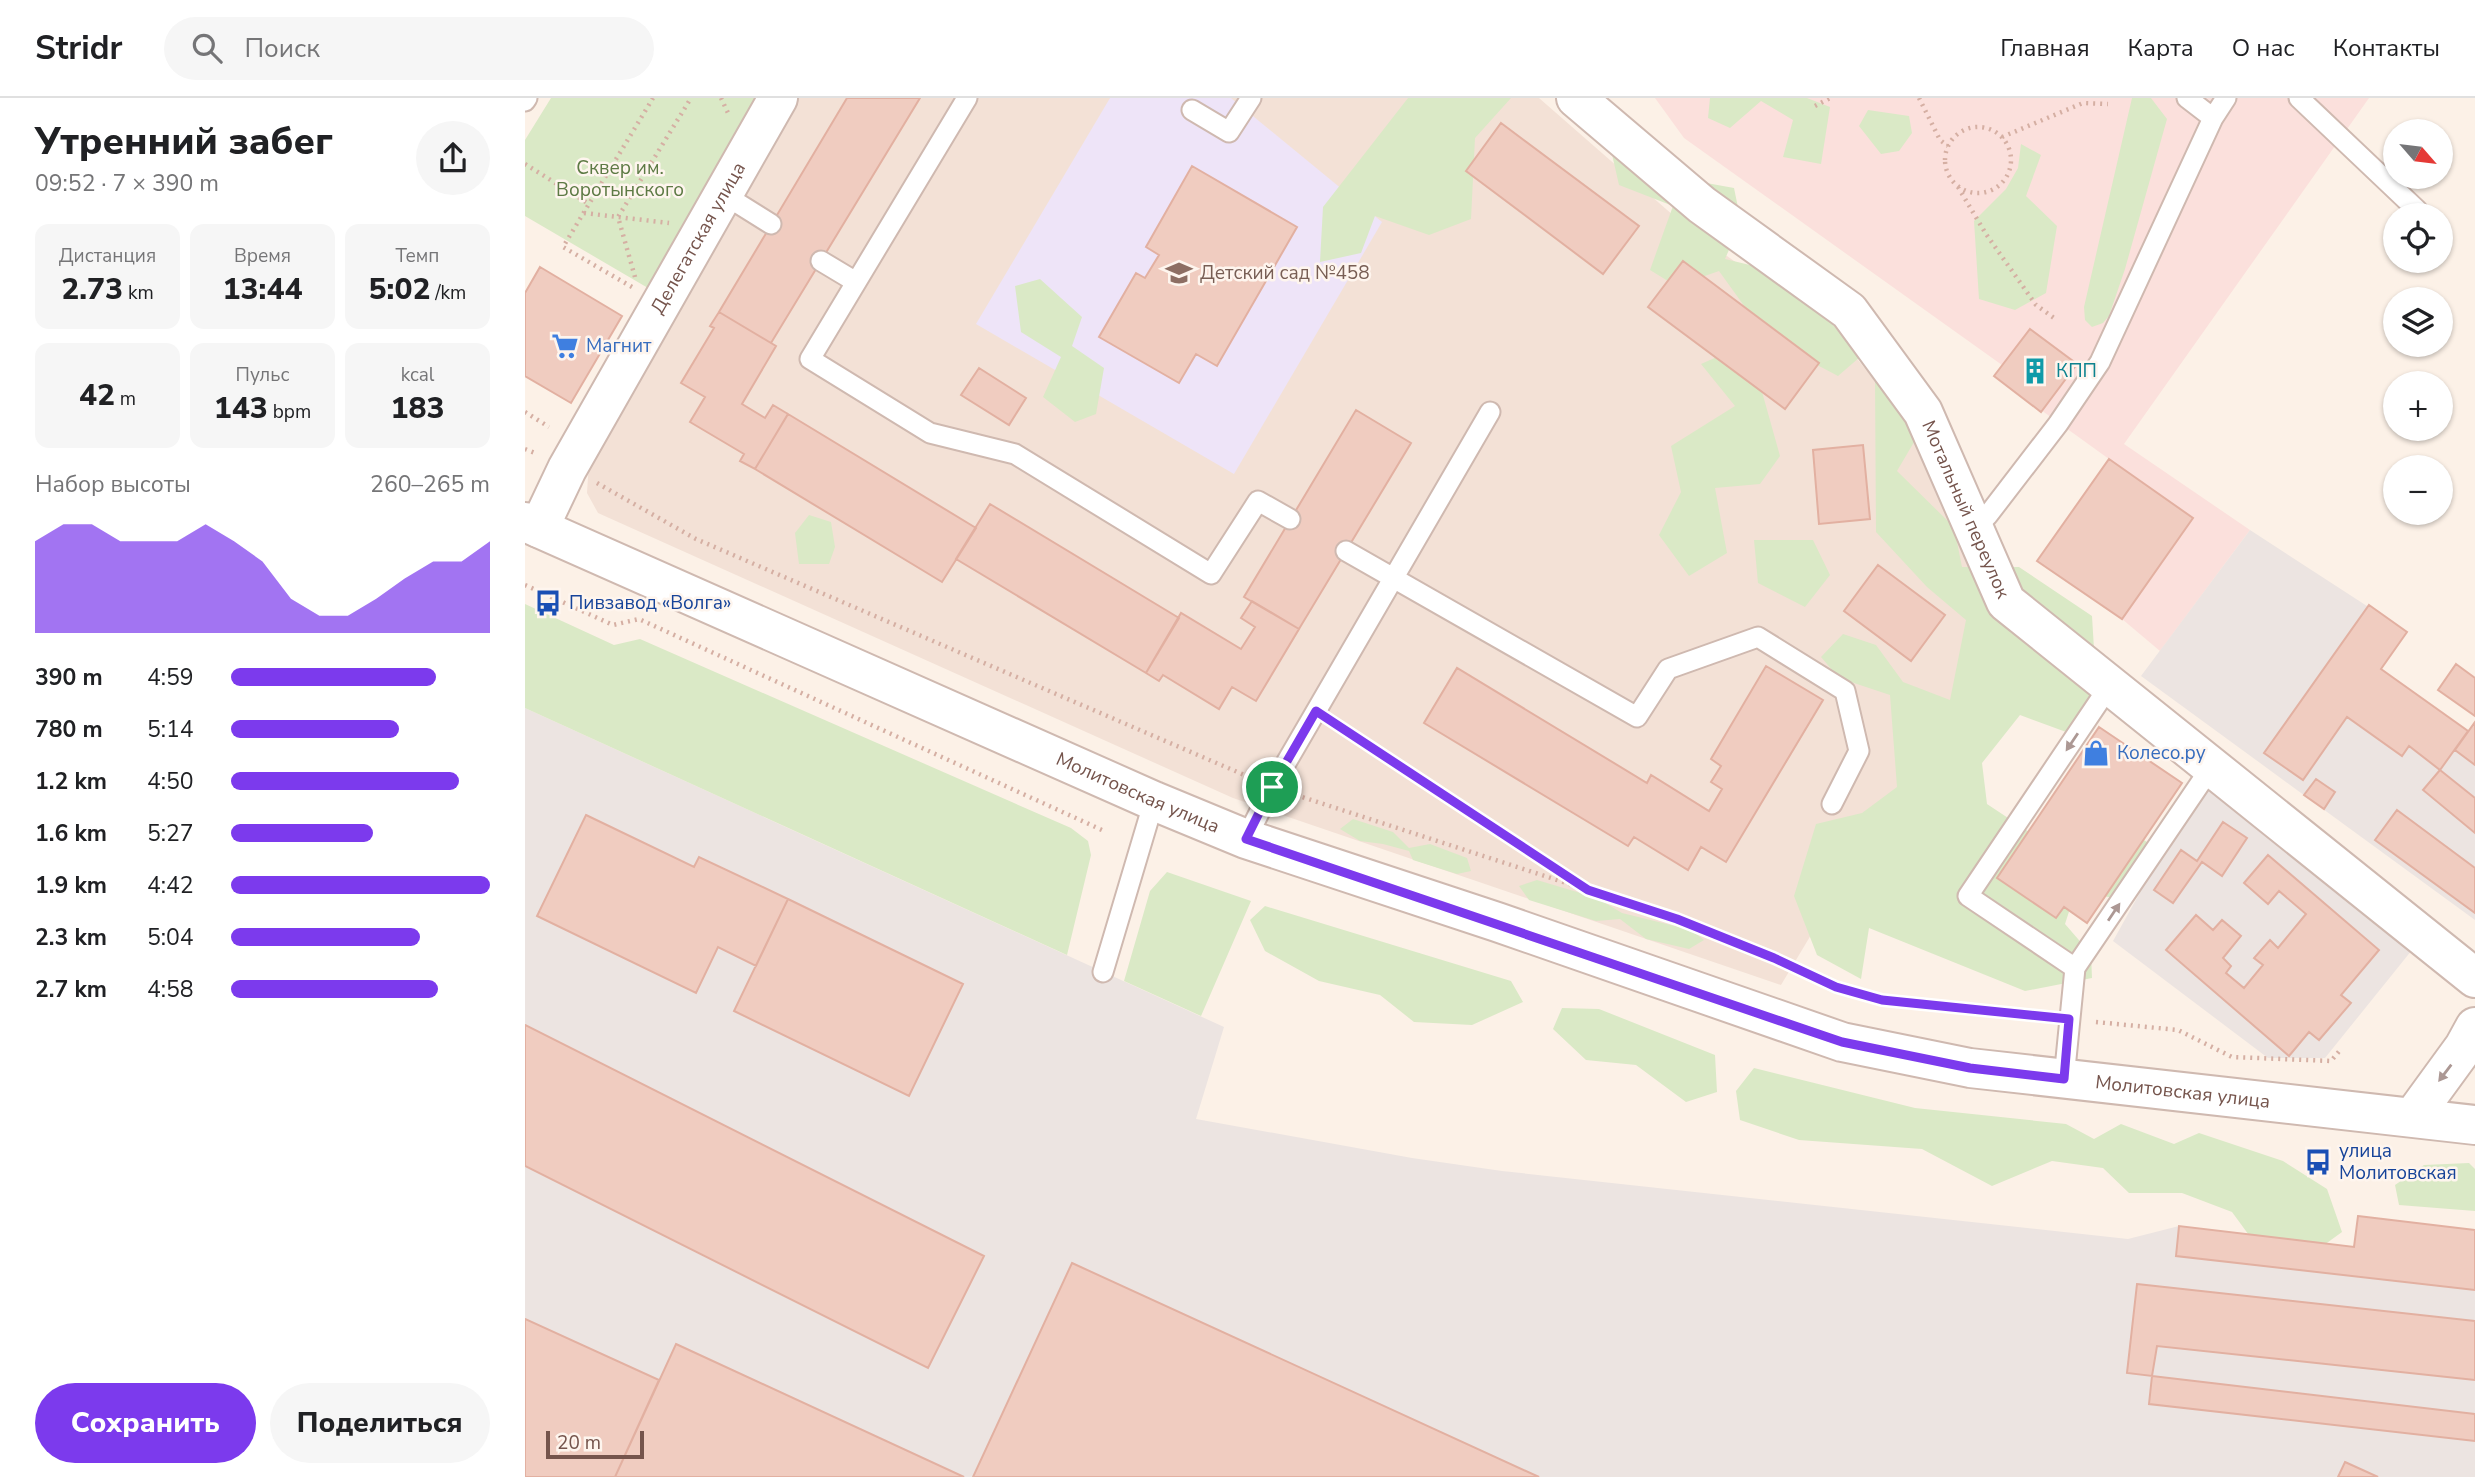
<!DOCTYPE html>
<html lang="ru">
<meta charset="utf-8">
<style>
:root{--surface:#fff;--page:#f6f6f6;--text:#202124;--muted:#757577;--line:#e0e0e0;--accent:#7c3aed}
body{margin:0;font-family:"Nunito Sans",sans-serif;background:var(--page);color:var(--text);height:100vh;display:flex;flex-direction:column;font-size:26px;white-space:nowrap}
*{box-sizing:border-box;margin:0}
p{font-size:23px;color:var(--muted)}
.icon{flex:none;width:38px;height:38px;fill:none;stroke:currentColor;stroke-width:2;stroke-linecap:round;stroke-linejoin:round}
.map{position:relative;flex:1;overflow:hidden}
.drawer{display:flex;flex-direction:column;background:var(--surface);width:525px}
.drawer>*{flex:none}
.needle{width:46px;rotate:118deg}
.controls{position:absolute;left:1858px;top:21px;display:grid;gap:14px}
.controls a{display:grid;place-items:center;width:70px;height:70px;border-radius:50%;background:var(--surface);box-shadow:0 2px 5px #0004;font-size:35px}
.scale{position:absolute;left:21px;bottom:18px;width:98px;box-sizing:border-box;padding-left:7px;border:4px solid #75544c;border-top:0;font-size:19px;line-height:24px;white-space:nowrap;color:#75544c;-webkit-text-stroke:5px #fef5ee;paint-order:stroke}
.pin{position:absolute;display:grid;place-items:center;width:60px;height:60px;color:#fff;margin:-30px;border:4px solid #fff;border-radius:50%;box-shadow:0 2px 7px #0007}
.round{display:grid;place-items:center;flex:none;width:74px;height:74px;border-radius:37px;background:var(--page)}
.summary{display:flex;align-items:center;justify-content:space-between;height:119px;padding:0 35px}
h1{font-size:38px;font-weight:800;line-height:52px}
.figures{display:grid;grid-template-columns:repeat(3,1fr);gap:10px;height:119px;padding:7px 35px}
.figures div{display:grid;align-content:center;border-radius:14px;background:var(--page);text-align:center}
.figures b{font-size:30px;font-weight:800}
.figures small{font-size:19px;font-weight:400}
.figures p{font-size:19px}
.chart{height:196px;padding:14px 35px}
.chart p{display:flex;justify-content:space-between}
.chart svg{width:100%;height:126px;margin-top:7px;fill:var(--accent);opacity:.7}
.cta{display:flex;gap:14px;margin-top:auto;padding:14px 35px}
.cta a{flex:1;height:80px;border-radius:42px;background:var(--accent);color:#fff;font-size:28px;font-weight:800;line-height:80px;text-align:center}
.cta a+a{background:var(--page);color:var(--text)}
ul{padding:0 35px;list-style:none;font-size:23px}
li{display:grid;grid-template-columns:112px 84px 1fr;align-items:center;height:52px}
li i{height:18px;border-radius:9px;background:var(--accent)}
header{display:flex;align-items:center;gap:42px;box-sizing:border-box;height:98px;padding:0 35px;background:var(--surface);border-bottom:2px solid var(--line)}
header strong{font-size:33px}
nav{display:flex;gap:38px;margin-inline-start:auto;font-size:24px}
.search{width:490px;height:63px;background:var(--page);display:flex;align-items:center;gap:18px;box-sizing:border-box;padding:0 24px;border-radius:38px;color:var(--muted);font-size:26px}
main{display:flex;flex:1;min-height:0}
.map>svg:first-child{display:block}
.residential{fill:#f3e1d6}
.commercial{fill:#fbe0dc}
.industrial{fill:#ece4e1}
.education{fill:#eee4f8}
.green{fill:#dae9c6}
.building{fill:#f0ccc0;stroke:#e2b0a1;stroke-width:2}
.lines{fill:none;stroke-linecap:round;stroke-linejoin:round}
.service-casing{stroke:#cfb9b0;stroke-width:23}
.minor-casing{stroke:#cfb9b0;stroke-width:42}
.tertiary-casing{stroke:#cfb9b0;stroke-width:42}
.path{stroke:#d5afa3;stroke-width:4.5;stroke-dasharray:2 5;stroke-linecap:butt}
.service{stroke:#fff;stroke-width:19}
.minor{stroke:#fff;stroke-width:38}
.tertiary{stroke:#fff;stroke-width:38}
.oneway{fill:#ac9894}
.route-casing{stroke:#fff;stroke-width:14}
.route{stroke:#7c3aed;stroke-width:9}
.labels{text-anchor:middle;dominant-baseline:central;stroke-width:5;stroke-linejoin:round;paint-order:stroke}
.park-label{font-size:19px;fill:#5d7a44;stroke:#fef5ee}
.street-label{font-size:19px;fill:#75544c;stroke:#fef5ee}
.education-label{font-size:19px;fill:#785e54;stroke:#fef5ee;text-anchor:start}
.shop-label{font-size:19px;fill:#366cbe;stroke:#fef5ee;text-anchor:start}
.culture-label{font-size:19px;fill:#0d838f;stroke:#fef5ee;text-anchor:start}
.transit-label{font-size:19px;fill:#164399;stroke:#fef5ee;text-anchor:start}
</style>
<header>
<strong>Stridr</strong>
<div class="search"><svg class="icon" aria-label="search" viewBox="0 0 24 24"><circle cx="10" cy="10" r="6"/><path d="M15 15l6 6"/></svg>Поиск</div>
<nav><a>Главная</a><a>Карта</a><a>О нас</a><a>Контакты</a></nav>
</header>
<main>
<section class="drawer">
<div class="summary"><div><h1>Утренний забег</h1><p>09:52 · 7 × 390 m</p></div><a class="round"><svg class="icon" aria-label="share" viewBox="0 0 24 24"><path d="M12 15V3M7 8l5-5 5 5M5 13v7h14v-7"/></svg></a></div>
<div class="figures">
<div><p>Дистанция</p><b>2.73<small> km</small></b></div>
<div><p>Время</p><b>13:44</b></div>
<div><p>Темп</p><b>5:02<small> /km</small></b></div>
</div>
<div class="figures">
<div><b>42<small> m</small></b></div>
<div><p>Пульс</p><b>143<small> bpm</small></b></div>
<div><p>kcal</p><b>183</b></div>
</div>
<div class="chart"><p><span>Набор высоты</span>260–265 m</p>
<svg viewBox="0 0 160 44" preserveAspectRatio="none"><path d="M0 44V12L10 6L20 6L30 12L40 12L50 12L60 6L70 12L80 19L90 32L100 38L110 38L120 32L130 25L140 19L150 19L160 12V44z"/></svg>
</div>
<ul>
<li><b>390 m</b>4:59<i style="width:79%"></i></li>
<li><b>780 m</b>5:14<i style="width:65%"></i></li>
<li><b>1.2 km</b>4:50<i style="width:88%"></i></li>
<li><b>1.6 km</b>5:27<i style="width:55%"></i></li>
<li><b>1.9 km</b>4:42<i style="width:100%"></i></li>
<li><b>2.3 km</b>5:04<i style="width:73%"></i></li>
<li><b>2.7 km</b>4:58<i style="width:80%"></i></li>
</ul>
<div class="cta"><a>Сохранить</a><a>Поделиться</a></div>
</section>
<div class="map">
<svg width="1950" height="1379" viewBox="0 0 1950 1379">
<rect width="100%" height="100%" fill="#fcf1e7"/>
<path class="residential" d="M 265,0 L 1014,0 L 1165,132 L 1310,234 L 1383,323 L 1471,528 L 1256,887 L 708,700 L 73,415 L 62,395 L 64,364 Z"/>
<path class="commercial" d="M 1130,0 L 1844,0 L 1599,346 L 1725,432 L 1635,553 L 1597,521 L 1512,463 L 1584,361 L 1469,278 L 1477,267 L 1159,40 Z"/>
<path class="industrial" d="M 1725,432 L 1882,534 L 1856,571 L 1943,633 L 1950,624 L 1950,822 L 1616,578 Z
M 0,610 L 699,929 L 671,1021 L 887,1060 L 977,1073 L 1603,1141 L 1654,1128 L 1829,1149 L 1833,1118 L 1950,1132 L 1950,1379 L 0,1379 Z
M 1677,683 L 1887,852 L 1800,960 L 1743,960 L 1588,843 Z"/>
<path class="education" d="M 585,0 L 706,0 L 857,124 L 709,376 L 451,226 Z"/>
<path class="green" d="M 26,0 L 235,0 L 123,190 L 0,118 L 0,42 Z
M 883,0 L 986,0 L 950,40 L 946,121 L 904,137 L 850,118 L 836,155 L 795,164 L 798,109 Z
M 1185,0 L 1282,0 L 1305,9 L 1296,66 L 1258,59 L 1268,22 L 1236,3 L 1205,30 L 1183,20 Z
M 1607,0 L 1626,0 L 1642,21 L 1600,171 L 1584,218 L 1578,225 L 1567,229 L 1560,222 L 1559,209 Z
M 1343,12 L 1384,18 L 1387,35 L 1374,53 L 1356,56 L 1334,28 Z
M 1496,46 L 1516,57 L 1501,98 L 1532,128 L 1521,195 L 1490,212 L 1454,201 L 1449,123 L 1481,91 L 1493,70 Z
M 1086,52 L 1165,82 L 1209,90 L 1216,124 L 1200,161 L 1266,177 L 1335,259 L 1313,278 L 1243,241 L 1194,173 L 1151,188 L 1125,172 L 1148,108 L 1094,87 Z
M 515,181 L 557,219 L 547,248 L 579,270 L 571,316 L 550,324 L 518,299 L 536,259 L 496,234 L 490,188 Z
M 1201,255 L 1232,276 L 1255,358 L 1235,386 L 1190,390 L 1202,455 L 1164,478 L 1134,437 L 1156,394 L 1146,348 L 1210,308 L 1176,266 Z
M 1350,280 L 1392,291 L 1392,339 L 1372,373 L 1429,429 L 1437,469 L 1494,469 L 1567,518 L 1573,617 L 1552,638 L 1495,617 L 1457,665 L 1462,706 L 1531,752 L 1617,741 L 1639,754 L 1601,801 L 1550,795 L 1540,826 L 1566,856 L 1567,880 L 1500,893 L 1344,830 L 1336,881 L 1292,857 L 1269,798 L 1291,726 L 1337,715 L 1372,689 L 1365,597 L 1314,580 L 1296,559 L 1318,536 L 1351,547 L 1378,584 L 1425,602 L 1441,522 L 1402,489 L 1351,434 Z
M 284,417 L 306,424 L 310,449 L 304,466 L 274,466 L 270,435 Z
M 1229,442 L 1288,442 L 1305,477 L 1280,509 L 1233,485 Z
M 0,506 L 89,547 L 115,541 L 546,730 L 563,743 L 566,757 L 542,857 L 0,610 Z
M 828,721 L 868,734 L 884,750 L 905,746 L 942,760 L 946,773 L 932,776 L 888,762 L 884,753 L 858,746 L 835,743 L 815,731 Z
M 642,774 L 726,803 L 676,918 L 599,883 L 625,793 Z
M 1012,782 L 1072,800 L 1097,815 L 1166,832 L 1179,842 L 1164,851 L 1121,841 L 1095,821 L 1071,823 L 1004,802 L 994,788 Z
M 740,808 L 986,883 L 998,904 L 947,927 L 889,924 L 855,897 L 794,883 L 740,853 L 725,822 Z
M 1037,910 L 1074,911 L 1190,957 L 1192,994 L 1161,1004 L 1111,967 L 1061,962 L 1028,931 Z
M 1229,970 L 1390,1010 L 1541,1026 L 1569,1041 L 1596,1026 L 1649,1046 L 1674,1035 L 1758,1063 L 1802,1091 L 1817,1134 L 1788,1155 L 1729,1144 L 1707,1114 L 1657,1095 L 1604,1095 L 1578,1070 L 1527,1063 L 1467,1088 L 1397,1051 L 1274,1042 L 1215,1022 L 1211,993 Z
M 1944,1065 L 1950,1071 L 1950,1113 L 1874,1107 L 1870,1087 L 1899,1067 Z"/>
<path class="building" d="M 322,0 L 395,0 L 246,245 L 194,214 Z
M 976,25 L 1114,128 L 1078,176 L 941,73 Z
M 667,68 L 772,129 L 692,268 L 671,256 L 654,285 L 574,239 L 611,175 L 620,180 L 634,157 L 621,149 Z
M 1158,163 L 1294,265 L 1260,311 L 1123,209 Z
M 15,169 L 97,218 L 46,305 L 0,278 L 0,195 Z
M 194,214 L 251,248 L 217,306 L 240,320 L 248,307 L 263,316 L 230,371 L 215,363 L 219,356 L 165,324 L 180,299 L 156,285 L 189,230 L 185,228 Z
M 1505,231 L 1552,266 L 1516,314 L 1469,278 Z
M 454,270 L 501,300 L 484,327 L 436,297 Z
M 831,312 L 886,345 L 774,531 L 719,499 Z
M 263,316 L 451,430 L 417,484 L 230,371 Z
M 1338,347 L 1345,421 L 1294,426 L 1288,352 Z
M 1584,361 L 1668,420 L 1597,521 L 1512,463 Z
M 465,406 L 654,520 L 621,575 L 431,461 Z
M 1353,467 L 1420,517 L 1386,563 L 1319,513 Z
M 727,503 L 774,531 L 731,603 L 707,589 L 694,611 L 638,577 L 634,583 L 621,575 L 656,515 L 716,551 L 730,529 L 716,520 Z
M 1844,507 L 1882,534 L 1856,571 L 1943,633 L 1915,672 L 1884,648 L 1877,658 L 1822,619 L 1778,682 L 1739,655 Z
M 1931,566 L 1950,580 L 1950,618 L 1913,592 Z
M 1241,568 L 1298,602 L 1201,764 L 1176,749 L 1163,772 L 1109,739 L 1103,748 L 899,625 L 932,570 L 1122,685 L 1126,677 L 1184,713 L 1197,691 L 1186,684 L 1196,668 L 1186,661 Z
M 1950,624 L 1950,667 L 1930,652 Z
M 1574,629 L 1657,685 L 1562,825 L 1539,809 L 1531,820 L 1472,780 Z
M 1915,672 L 1950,700 L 1950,735 L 1898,692 Z
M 1791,681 L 1810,694 L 1799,711 L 1779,697 Z
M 1872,712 L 1950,770 L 1950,815 L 1850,742 Z
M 61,717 L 169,769 L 174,759 L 263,801 L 231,868 L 193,849 L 171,895 L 12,818 Z
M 1698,724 L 1722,740 L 1697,778 L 1677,764 L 1648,805 L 1629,792 L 1656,752 L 1672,763 Z
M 1743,757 L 1854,852 L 1816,897 L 1826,905 L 1794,942 L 1784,934 L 1764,958 L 1641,852 L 1671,817 L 1688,832 L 1697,822 L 1716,838 L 1698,860 L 1706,868 L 1701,875 L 1719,890 L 1738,867 L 1729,860 L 1745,842 L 1753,850 L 1781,816 L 1754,793 L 1743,806 L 1719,785 Z
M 263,801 L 438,886 L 384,998 L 209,913 Z
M 0,927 L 459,1158 L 403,1270 L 0,1068 Z
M 1833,1118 L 1950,1132 L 1950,1192 L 1651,1158 L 1654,1128 L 1829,1149 Z
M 547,1165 L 1014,1379 L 448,1379 Z
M 1612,1186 L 1950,1223 L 1950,1282 L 1632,1248 L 1627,1278 L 1602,1275 Z
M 0,1221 L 134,1282 L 90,1379 L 0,1379 Z
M 151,1246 L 439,1379 L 90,1379 Z
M 1627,1278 L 1950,1316 L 1950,1343 L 1624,1306 Z
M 1820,1364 L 1853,1379 L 1813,1379 Z"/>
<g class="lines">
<g class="service-casing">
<path id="service" d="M 442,0 L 285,261 L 405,335 L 490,356 L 686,476 L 733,403 L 765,421
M 1774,0 L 1892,112
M 0,3 L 2,0
M 667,12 L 704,34 L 726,0
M 1688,20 L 1701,0
M 198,96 L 246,126
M 296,163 L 331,184
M 1449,431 L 1463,417 L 1533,326 L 1575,264 L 1688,20 L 1662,0
M 821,453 L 1112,619 L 1143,571 L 1233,539 L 1320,593 L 1334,653 L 1307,706
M 721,741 L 747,689 L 965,314
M 1550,870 L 1443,798 L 1585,587
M 578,874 L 629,703
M 1539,981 L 1550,870 L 1687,668"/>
</g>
<g class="minor-casing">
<g id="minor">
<path id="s1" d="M 1051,0 L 1177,107 L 1324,213 L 1398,314 L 1481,504 L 1950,880"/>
<path id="s2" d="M 14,430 L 42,371 L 253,0"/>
<path d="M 1888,1019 L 1939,949 L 1950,929"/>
</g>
</g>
<g class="tertiary-casing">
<g id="tertiary">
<path id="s3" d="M 0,424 L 629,703 L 721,741 L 972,824 L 1317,944 L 1445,970 L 1950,1027"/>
</g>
</g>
<path class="path" d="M 196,0 L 203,15
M 1394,0 L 1415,42 L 1423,48
M 1290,8 L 1305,0
M1420 62a33 33 0 1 1 66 0a33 33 0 1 1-66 0Z
M 1477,39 L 1558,5 L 1583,6
M 0,66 L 64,106
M 1433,89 L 1461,136 L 1511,207 L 1529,220
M 59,115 L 144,125
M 110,179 L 93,119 L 166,0
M 107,189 L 38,149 L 128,0
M 0,314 L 24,329
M 0,351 L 10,355
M 72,385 L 171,441 L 724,679
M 0,487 L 88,527 L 114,521 L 577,732
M 812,627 L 1056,787
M 771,697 L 1152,821 L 1249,860 L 1311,889 L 1357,902 L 1520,919
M 1571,924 L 1653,932 L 1707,959 L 1806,963 L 1816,951"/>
<use href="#service" class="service"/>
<use href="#minor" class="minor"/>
<use href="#tertiary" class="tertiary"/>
</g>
<defs><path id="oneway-solid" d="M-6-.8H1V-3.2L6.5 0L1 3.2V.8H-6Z" transform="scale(1.75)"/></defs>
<g class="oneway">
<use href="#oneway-solid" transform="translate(1547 644) rotate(124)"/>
<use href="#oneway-solid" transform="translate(1589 814) rotate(-56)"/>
<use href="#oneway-solid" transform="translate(1920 975) rotate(127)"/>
</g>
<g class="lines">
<g class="route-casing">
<path id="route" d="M 791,613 L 1063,792 L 1152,821 L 1249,860 L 1311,889 L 1357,902 L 1544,921 L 1539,981 L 1445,970 L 1317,944 L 721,741 L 747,689 Z"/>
</g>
<use href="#route" class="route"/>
</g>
<defs>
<g id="school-bare" transform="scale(2.1)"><path d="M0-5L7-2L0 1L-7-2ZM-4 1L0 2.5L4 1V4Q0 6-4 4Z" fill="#8d6e63" stroke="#fef5ee" stroke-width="2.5" paint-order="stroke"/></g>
<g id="supermarket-bare" transform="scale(2.1)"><path d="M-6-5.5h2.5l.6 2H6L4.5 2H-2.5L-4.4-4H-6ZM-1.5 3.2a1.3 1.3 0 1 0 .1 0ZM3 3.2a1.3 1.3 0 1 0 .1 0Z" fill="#3f7fe0" stroke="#fef5ee" stroke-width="2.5" paint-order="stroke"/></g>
<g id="building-bare" transform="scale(2.1)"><path d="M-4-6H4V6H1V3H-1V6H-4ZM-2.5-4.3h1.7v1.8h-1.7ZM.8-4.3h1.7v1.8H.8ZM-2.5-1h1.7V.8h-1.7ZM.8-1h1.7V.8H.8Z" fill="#0f9aa8" stroke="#fef5ee" stroke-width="2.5" paint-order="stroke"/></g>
<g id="bus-bare" transform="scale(2.1)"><path d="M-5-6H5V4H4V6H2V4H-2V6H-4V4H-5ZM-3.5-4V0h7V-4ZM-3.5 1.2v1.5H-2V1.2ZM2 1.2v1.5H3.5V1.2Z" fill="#1a4fb4" stroke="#fef5ee" stroke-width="2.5" paint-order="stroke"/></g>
<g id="shop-bare" transform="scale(2.1)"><path d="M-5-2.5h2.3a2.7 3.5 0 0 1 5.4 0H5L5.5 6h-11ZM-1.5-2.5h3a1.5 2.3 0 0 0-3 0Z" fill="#3f7fe0" stroke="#fef5ee" stroke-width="2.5" paint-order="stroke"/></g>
</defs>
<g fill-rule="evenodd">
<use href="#school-bare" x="654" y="175"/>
<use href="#supermarket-bare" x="40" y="248"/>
<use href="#building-bare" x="1510" y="273"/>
<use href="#bus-bare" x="23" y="505"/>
<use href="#shop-bare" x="1571" y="655"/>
<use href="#bus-bare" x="1793" y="1064"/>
</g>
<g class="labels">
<g class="park-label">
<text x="95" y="70">Сквер им.<tspan x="95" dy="22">Воротынского</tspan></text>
</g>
<g class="street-label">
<text stroke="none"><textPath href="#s2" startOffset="331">Делегатская улица</textPath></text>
<text stroke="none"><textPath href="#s1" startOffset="578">Мотальный переулок</textPath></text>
<text stroke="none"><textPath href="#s3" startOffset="670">Молитовская улица</textPath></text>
<text stroke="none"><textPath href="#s3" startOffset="1762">Молитовская улица</textPath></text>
</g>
<g class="education-label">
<text x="675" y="175">Детский сад №458</text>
</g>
<g class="shop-label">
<text x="61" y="248">Магнит</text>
<text x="1592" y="655">Колесо.ру</text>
</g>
<g class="culture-label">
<text x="1531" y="273">КПП</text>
</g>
<g class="transit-label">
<text x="44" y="505">Пивзавод «Волга»</text>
<text x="1814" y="1053">улица<tspan x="1814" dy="22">Молитовская</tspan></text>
</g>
</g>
</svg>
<div class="controls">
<a><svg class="needle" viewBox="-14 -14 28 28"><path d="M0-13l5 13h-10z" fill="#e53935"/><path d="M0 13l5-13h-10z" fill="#757577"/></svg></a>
<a><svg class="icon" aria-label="locate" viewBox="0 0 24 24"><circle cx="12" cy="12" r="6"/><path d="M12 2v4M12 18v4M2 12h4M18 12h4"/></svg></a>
<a><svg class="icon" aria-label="layers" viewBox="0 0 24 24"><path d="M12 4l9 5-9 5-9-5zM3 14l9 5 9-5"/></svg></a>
<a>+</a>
<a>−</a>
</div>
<div class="scale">20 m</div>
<div class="pin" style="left:747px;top:689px;background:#1e9e55"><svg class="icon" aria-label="arrive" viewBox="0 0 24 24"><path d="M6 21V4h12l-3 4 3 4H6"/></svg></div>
</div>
</main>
